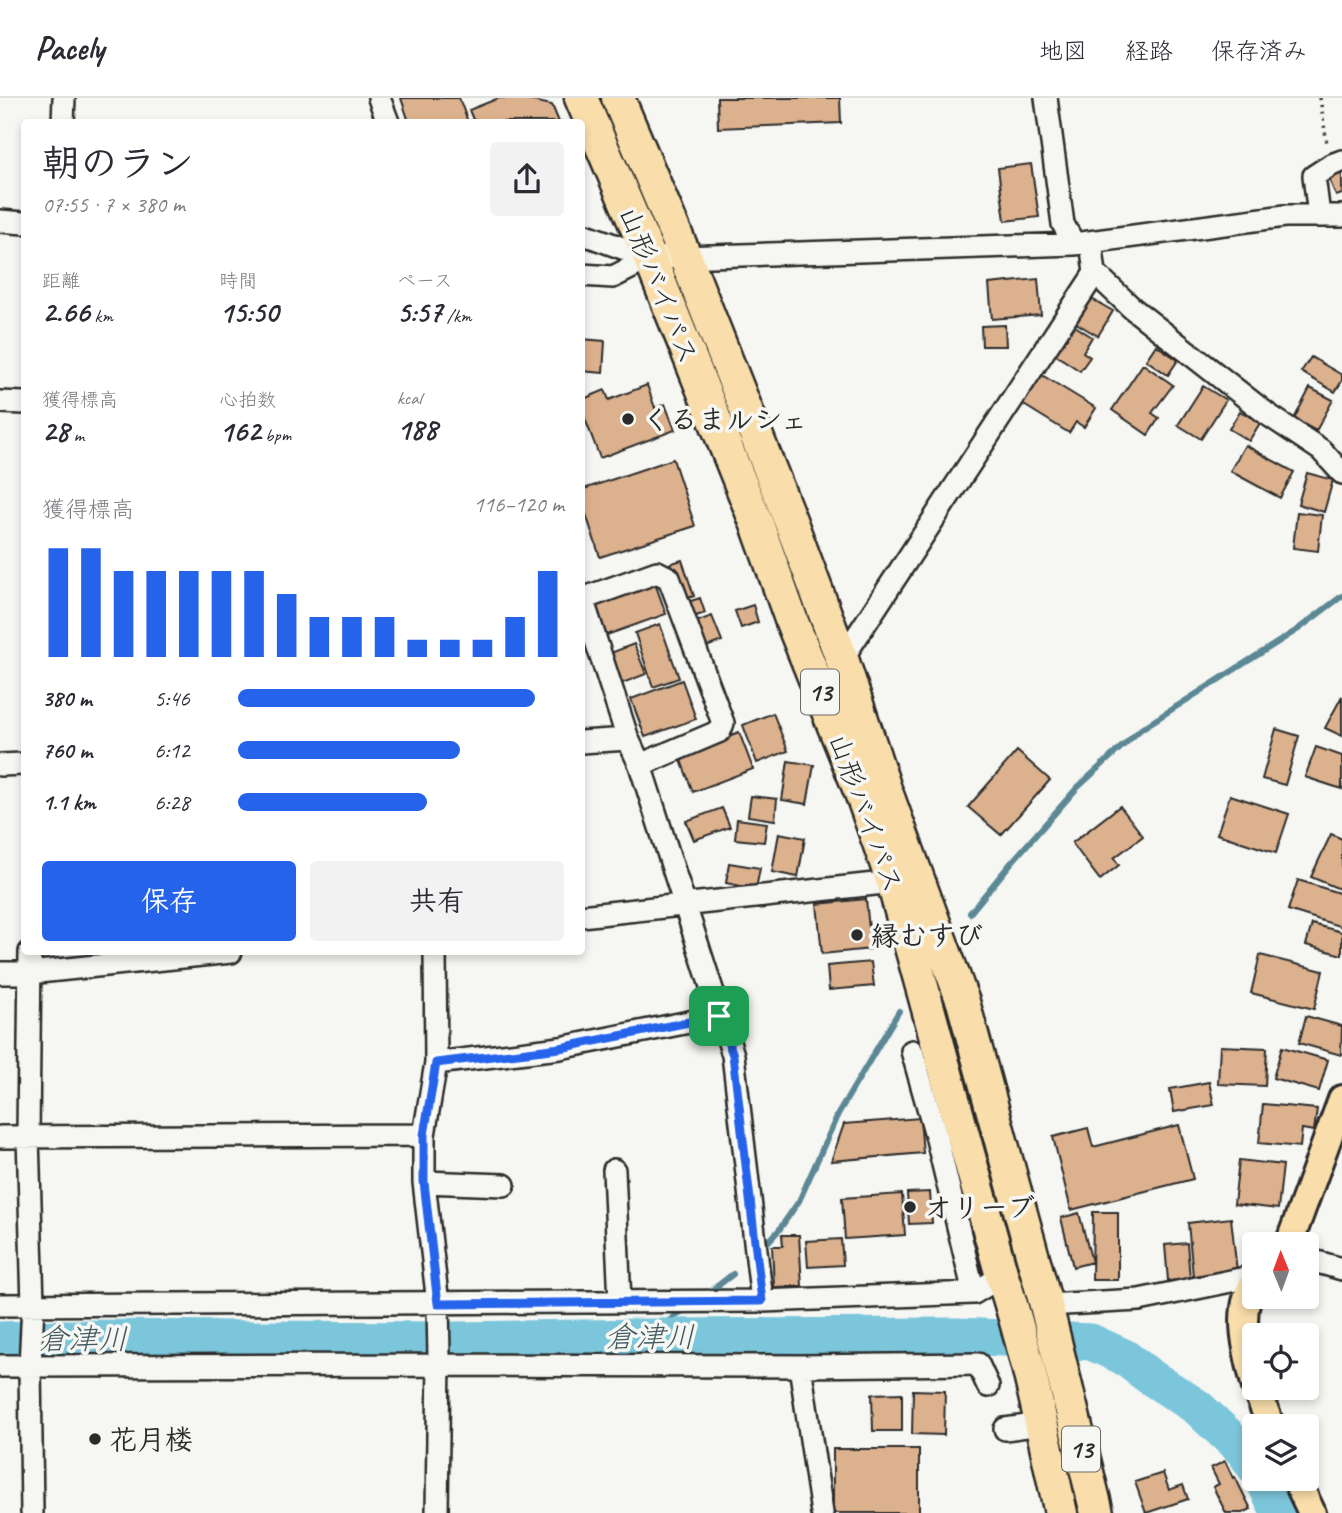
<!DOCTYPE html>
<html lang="ja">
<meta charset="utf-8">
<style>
:root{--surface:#fff;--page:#f2f2f3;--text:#2b2b33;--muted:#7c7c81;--line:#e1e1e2;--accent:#2563eb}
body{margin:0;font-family:Caveat,"Klee One",sans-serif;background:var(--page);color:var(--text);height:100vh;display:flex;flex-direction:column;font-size:26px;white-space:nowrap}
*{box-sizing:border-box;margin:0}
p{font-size:23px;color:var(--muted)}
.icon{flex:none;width:38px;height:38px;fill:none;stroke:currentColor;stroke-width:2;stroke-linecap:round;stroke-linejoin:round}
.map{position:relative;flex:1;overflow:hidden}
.sheet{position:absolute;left:21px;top:21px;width:564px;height:836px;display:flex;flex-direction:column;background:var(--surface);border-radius:7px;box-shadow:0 4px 10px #0003}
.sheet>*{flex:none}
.needle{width:46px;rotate:359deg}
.fabs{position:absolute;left:1242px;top:1134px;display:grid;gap:14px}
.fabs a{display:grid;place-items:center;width:77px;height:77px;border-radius:7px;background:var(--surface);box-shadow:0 4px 10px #0003;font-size:35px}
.pin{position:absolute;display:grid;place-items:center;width:60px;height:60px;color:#fff;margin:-30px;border-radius:14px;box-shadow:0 4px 10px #0006}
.round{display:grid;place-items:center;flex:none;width:74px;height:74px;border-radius:7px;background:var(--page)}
.overview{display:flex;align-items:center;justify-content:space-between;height:119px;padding:0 21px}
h1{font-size:38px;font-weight:700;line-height:52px}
.stats{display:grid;grid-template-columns:repeat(3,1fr);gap:10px;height:119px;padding:7px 21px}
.stats div{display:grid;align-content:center}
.stats b{font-size:30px;font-weight:700}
.stats small{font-size:19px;font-weight:400}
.stats p{font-size:19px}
.chart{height:196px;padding:14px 21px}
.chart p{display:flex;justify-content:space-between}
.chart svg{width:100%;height:126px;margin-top:7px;stroke:var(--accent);stroke-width:6}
.primary-button{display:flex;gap:14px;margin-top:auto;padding:14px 21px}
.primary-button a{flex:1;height:80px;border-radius:7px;background:var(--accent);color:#fff;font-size:28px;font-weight:700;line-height:80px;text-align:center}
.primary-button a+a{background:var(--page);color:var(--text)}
ul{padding:0 21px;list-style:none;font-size:23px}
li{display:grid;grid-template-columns:112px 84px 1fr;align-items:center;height:52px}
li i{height:18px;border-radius:9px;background:var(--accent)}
header{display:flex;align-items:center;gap:42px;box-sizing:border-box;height:98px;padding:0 35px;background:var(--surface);border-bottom:2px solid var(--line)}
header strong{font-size:33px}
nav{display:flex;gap:38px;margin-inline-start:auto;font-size:24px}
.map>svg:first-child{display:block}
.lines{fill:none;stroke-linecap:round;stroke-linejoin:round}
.stream{stroke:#5b8895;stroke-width:6}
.river{stroke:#7bc6db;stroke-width:37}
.building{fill:#dcb18d;stroke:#2b2b2b;stroke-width:2}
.minor-casing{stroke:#2b2b2b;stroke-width:26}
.major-casing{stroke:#2b2b2b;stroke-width:32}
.highway-casing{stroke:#2b2b2b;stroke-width:37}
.path{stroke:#2b2b2b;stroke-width:3.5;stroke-dasharray:2 5;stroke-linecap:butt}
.minor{stroke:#f6f6f2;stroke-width:21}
.major{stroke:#f9deab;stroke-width:26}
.highway{stroke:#f9deab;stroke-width:32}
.route-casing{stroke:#fff;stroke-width:14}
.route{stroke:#2563eb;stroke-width:9}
.poi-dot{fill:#2b2b2b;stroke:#f6f6f2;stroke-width:2.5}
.labels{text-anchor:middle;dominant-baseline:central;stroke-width:7;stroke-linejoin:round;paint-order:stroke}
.shield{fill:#f6f6f2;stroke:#686867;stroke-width:2}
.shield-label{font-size:26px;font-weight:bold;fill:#2b2b2b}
.street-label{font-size:28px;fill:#2b2b2b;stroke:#f6f6f2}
.poi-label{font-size:28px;font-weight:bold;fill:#2b2b2b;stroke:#f6f6f2;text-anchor:start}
.water-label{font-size:30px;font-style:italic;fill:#435a60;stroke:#f6f6f2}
</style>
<header>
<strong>Pacely</strong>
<nav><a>地図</a><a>経路</a><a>保存済み</a></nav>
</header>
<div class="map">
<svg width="1342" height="1415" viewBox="0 0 1342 1415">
<rect width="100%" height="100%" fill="#f6f6f2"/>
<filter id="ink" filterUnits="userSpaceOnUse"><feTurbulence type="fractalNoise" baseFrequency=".0143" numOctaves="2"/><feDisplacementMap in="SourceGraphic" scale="14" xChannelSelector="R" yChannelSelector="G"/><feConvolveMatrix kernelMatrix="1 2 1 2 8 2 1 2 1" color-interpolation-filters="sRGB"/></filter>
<g filter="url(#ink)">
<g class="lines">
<path class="stream" d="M 970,815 L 1011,765 L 1077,690 L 1141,631 L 1297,532 L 1342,498
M 768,1144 L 779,1132 L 799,1103 L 838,1016 L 899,913
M 707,1196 L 733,1176
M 646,1239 L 687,1210"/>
<path class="river" d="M 0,1242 L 61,1240 L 458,1242 L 646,1239 L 958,1238 L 1091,1244 L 1124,1259 L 1149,1278 L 1197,1309 L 1244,1353 L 1255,1369
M 1263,1381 L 1280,1415"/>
</g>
<path class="building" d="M 401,0 L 459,0 L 468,24 L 409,24 Z
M 499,0 L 519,0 L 552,7 L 559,24 L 474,24 L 469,12 Z
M 717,0 L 840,0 L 841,25 L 718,30 Z
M 1031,66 L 1039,119 L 1005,123 L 998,70 Z
M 1342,73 L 1342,96 L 1336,98 L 1328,78 Z
M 1038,181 L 1041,217 L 992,221 L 989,186 Z
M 1090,200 L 1113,213 L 1098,238 L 1076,225 Z
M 1072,226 L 1092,239 L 1083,254 L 1090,259 L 1080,273 L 1053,255 Z
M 1005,227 L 1006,248 L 982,248 L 981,228 Z
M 581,241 L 605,243 L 603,275 L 581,273 Z
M 1156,247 L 1178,262 L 1168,277 L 1146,262 Z
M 1311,259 L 1342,277 L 1342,283 L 1335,294 L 1301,274 Z
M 1143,266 L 1173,287 L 1152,315 L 1159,320 L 1148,337 L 1112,312 Z
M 1037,274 L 1096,310 L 1084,329 L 1076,324 L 1069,335 L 1019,304 Z
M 647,287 L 655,310 L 665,306 L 675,332 L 600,360 L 581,310 L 581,302 L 605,292 L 609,302 Z
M 1203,288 L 1226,302 L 1201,341 L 1178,327 Z
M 1310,290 L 1333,302 L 1316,333 L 1294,321 Z
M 1240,313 L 1260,325 L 1249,343 L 1229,331 Z
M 1245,347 L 1294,374 L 1280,400 L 1230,373 Z
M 673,361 L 695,428 L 600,459 L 581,401 L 581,392 Z
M 1307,375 L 1333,382 L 1324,414 L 1298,406 Z
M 1297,414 L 1322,417 L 1318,453 L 1293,450 Z
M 682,462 L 694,498 L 682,502 L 669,466 Z
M 655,485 L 666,516 L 604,538 L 593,507 Z
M 700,500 L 705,515 L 690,520 L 685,505 Z
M 753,507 L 758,524 L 741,530 L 735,513 Z
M 712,518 L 722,543 L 699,552 L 690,526 Z
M 660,526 L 679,580 L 653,589 L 635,535 Z
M 634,546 L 646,576 L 620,586 L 608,556 Z
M 682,582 L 696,621 L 645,639 L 631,601 Z
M 1342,598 L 1342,638 L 1325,630 Z
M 773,615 L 788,653 L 757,665 L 743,627 Z
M 1276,631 L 1299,638 L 1285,687 L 1262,681 Z
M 739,634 L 753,671 L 693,694 L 679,657 Z
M 1316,649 L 1342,658 L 1342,691 L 1305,679 Z
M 1017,653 L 1050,682 L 1001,737 L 968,709 Z
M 788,663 L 814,667 L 807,706 L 782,702 Z
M 1230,697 L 1289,716 L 1276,755 L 1217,736 Z
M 751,698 L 777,701 L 775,722 L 748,718 Z
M 1120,708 L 1143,738 L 1114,760 L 1119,767 L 1100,782 L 1072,745 Z
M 722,710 L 730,729 L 694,742 L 686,723 Z
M 737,721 L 767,725 L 764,744 L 735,741 Z
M 779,735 L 805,740 L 798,779 L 772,774 Z
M 1331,736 L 1342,741 L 1342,792 L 1311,779 Z
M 729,765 L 760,770 L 756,791 L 726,785 Z
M 1298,782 L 1342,796 L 1342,829 L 1288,812 Z
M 866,801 L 871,851 L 822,856 L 817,806 Z
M 1312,826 L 1342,834 L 1342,857 L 1306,847 Z
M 1260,857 L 1323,873 L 1314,911 L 1251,895 Z
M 871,864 L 874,888 L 829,892 L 827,868 Z
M 1306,918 L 1342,928 L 1341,957 L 1299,945 Z
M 1220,948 L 1267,950 L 1265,988 L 1218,986 Z
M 1282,949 L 1328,962 L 1319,993 L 1273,980 Z
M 1209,984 L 1214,1007 L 1174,1014 L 1170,991 Z
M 1263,1006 L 1317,1011 L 1314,1033 L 1302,1031 L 1300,1049 L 1259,1045 Z
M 920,1020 L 923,1055 L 831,1063 L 844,1026 Z
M 1179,1027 L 1193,1081 L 1071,1112 L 1053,1039 L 1088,1030 L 1093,1049 Z
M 1239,1062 L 1283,1067 L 1278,1111 L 1234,1106 Z
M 930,1094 L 932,1125 L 909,1126 L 907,1095 Z
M 902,1096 L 905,1137 L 845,1141 L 842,1100 Z
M 1093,1114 L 1118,1114 L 1118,1182 L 1092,1182 Z
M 1079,1115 L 1092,1164 L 1073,1169 L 1061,1120 Z
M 1231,1120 L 1237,1173 L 1193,1178 L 1188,1125 Z
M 782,1137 L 799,1137 L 802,1188 L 774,1189 L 772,1148 L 783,1148 Z
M 841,1141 L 843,1167 L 808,1169 L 806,1143 Z
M 1187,1145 L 1190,1181 L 1168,1183 L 1165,1147 Z
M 913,1292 L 945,1293 L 944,1337 L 912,1336 Z
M 902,1295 L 902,1333 L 873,1333 L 872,1296 Z
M 833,1351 L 919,1351 L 919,1415 L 833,1415 Z
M 1225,1363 L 1233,1380 L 1235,1379 L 1251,1411 L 1243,1415 L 1226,1415 L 1213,1389 L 1219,1386 L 1211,1370 Z
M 1163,1375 L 1169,1392 L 1183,1387 L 1188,1401 L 1146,1415 L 1135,1384 Z"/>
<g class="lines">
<g class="minor-casing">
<path id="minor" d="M 379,0 L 388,24
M 1046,0 L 1063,126 L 1074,146
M 63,24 L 64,0
M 1319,117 L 1314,78 L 1331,67 L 1342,63
M 0,123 L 24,125
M 581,135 L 650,160 L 1074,146 L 1285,118 L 1342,118
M 1095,175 L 1132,210 L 1267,316 L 1321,352 L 1342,375
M 581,177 L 613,179 L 650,160
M 0,304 L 24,305
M 581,497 L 628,641 L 640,667 L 733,957 L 762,1203
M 582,501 L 657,474 L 669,480 L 723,625 L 720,633 L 640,667
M 842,561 L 1095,175 L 1091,144
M 581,644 L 628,641
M 0,667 L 24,666
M 581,818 L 893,784
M 30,854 L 28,1038 L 33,1207 L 30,1268 L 32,1415
M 435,854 L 436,965 L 424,1037 L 424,1084 L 438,1206 L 439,1259 L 437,1415
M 0,875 L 29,875 L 231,854
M 912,953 L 937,1041 L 974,1195
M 436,965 L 560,950 L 719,918
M 0,1039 L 424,1037
M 614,1072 L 620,1204
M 424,1084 L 504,1087
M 1307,1161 L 1342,1171
M 0,1207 L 762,1203 L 974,1195 L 1002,1178
M 1046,1207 L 1139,1202 L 1255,1178
M 0,1268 L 439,1267 L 800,1268 L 978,1266 L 988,1288
M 800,1268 L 822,1415
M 1005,1331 L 1041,1326"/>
</g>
<g class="major-casing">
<path id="major" d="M 1289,1146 L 1342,1001
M 1255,1183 C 1235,1212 1247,1254 1255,1286
M 1256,1290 L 1271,1328
M 1296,1381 L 1312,1415"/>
</g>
<g class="highway-casing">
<path id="highway" d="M 581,0 L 650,160 L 758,429 L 792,524 L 863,700 L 893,784 L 1002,1178 C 1028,1255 1043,1336 1061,1415
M 618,0 L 685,158 L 790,422 L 842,561 L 885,691 L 963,904 L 1046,1207 L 1097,1415"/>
</g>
<path class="path" d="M 1320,0 L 1327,46"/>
<use href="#minor" class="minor"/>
<use href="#major" class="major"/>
<use href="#highway" class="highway"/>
</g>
</g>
<g class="lines" filter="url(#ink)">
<g class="route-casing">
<path id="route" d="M 719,918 L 733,957 L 762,1203 L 438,1206 L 424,1084 L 424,1037 L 436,965 L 560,950 Z"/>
</g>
<use href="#route" class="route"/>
</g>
<g class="poi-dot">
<circle cx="628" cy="321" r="7"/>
<circle cx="857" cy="837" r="7"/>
<circle cx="910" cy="1109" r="7"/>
<circle cx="95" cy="1341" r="7"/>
</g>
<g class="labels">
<g class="shield">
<rect x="801" y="571.5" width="38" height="45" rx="5"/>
<rect x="1062" y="1328.5" width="38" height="45" rx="5"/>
</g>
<g class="shield-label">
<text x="820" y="594">13</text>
<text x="1081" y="1351">13</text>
</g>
<g class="street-label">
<text transform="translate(659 187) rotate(68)">山形バイパス</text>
<text transform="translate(866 715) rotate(70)">山形バイパス</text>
</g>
<g class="poi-label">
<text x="642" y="321">くるまルシェ</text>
<text x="871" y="837">縁むすび</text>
<text x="924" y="1109">オリーブ</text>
<text x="109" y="1341">花月楼</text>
</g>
<g class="water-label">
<text x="650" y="1239">倉津川</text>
<text x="83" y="1241">倉津川</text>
</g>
</g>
</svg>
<div class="fabs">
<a><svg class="needle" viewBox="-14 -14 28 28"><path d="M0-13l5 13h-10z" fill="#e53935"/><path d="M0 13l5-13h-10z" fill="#7c7c81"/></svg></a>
<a><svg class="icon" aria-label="locate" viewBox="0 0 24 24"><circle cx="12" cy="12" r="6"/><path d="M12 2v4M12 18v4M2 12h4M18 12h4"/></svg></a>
<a><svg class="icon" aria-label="layers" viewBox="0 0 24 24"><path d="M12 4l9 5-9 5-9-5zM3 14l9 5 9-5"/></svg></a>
</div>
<div class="pin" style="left:719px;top:918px;background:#1e9e55"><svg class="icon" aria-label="arrive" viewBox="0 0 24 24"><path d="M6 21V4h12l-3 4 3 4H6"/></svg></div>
<section class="sheet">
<div class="overview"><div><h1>朝のラン</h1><p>07:55 · 7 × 380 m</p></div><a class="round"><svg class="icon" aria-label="share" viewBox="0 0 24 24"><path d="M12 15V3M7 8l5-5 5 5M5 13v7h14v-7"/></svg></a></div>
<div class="stats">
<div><p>距離</p><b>2.66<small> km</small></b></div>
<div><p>時間</p><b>15:50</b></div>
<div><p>ペース</p><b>5:57<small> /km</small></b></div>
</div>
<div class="stats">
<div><p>獲得標高</p><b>28<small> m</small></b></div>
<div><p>心拍数</p><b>162<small> bpm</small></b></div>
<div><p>kcal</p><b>188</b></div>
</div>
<div class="chart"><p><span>獲得標高</span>116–120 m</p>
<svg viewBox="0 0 160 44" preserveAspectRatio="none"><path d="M5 44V6M15 44V6M25 44V14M35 44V14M45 44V14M55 44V14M65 44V14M75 44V22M85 44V30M95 44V30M105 44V30M115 44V38M125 44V38M135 44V38M145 44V30M155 44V14"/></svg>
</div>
<ul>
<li><b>380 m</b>5:46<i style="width:91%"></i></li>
<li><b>760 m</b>6:12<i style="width:68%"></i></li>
<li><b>1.1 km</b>6:28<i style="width:58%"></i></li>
</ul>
<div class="primary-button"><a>保存</a><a>共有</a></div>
</section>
</div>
